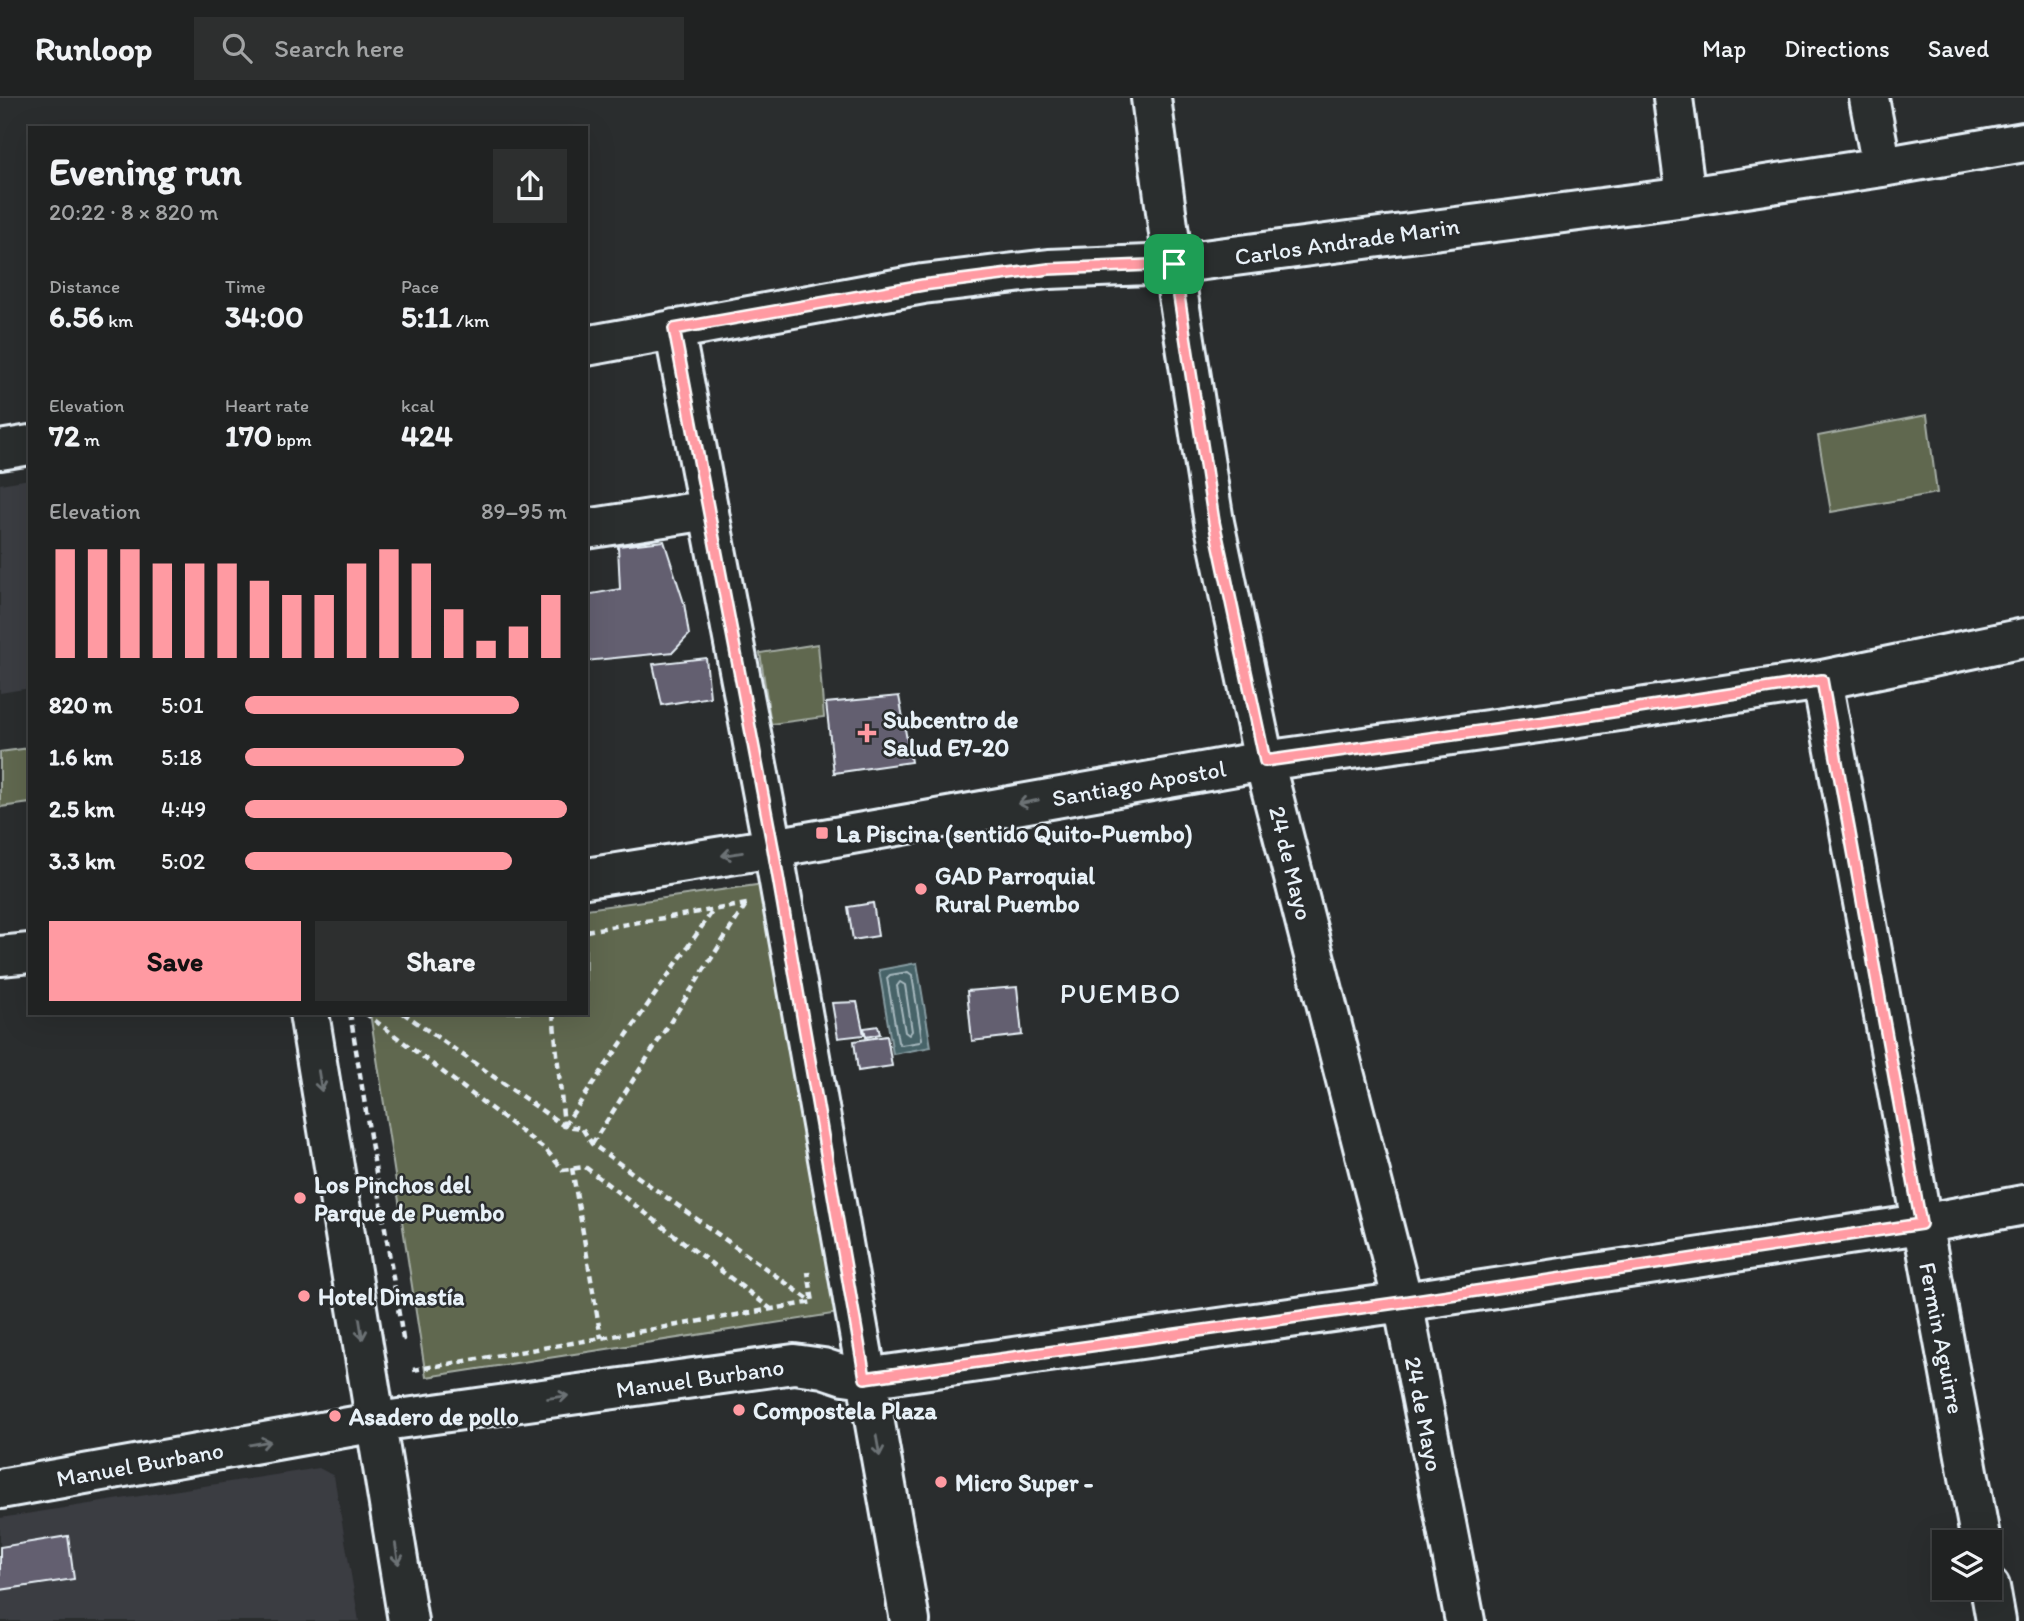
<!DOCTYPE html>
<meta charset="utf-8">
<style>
:root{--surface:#202222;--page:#2d2f2f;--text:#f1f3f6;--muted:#a2a4a5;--line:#3d3f40;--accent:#ff9aa2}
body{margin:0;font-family:Itim,sans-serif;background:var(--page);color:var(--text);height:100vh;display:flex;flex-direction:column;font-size:26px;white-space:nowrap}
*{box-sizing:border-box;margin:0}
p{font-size:23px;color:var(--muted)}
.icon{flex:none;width:38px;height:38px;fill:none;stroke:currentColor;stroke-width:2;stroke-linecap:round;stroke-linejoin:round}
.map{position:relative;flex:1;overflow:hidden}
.side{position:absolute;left:28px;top:28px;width:560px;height:889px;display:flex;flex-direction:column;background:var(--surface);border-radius:0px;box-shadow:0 7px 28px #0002,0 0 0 2px var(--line)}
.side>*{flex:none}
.controls{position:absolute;left:1932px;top:1432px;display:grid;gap:14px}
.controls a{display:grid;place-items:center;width:70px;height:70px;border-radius:0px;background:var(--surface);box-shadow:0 7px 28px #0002,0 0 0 2px var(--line);font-size:35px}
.pin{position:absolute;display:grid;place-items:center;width:60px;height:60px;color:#fff;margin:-30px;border-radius:14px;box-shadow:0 4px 10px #0006}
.round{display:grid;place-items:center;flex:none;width:74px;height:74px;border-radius:0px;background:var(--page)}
.headline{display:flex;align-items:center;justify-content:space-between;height:119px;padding:0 21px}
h1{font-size:38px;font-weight:700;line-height:52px}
.stats{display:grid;grid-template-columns:repeat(3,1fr);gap:10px;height:119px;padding:7px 21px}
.stats div{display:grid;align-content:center}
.stats b{font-size:30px;font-weight:700}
.stats small{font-size:19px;font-weight:400}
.stats p{font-size:19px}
.chart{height:196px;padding:14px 21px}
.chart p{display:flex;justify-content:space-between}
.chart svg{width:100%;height:126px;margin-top:7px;stroke:var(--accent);stroke-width:6}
.primary-button{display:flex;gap:14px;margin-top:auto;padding:14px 21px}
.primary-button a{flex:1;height:80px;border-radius:0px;background:var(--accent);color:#111;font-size:28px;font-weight:700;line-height:80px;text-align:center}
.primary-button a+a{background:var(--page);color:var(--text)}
ul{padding:0 21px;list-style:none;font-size:23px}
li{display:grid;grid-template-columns:112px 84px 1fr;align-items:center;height:52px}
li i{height:18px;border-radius:9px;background:var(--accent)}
header{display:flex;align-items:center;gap:42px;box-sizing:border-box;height:98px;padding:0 35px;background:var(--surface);border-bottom:2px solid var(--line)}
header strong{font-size:33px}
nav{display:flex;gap:38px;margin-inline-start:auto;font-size:24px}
.search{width:490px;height:63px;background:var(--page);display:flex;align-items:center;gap:18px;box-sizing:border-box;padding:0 24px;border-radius:0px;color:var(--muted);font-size:26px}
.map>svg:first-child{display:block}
.built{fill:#3b3c42}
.green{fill:#60684f;stroke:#a4aca4;stroke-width:2}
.water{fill:#466368;stroke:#879ca2;stroke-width:2}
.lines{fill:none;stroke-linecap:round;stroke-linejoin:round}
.shore{stroke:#a7b8be;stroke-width:2}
.building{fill:#645e70;stroke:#e8f1f8;stroke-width:2}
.minor-casing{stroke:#e8f1f8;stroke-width:44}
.path{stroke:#e8f1f8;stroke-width:4.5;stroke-dasharray:7 5;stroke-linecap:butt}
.minor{stroke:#2a2d2e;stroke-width:38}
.oneway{stroke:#6c7275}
.route-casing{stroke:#fff;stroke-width:14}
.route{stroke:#ff9aa2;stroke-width:9}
.poi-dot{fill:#ff9aa2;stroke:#2a2d2e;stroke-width:2.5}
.labels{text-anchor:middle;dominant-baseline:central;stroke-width:5;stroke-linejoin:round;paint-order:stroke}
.street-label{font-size:24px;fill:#e8f1f8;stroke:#2a2d2e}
.poi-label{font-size:24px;font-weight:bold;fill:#e8f1f8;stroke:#2a2d2e;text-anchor:start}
.quarter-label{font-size:28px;letter-spacing:2px;fill:#e8f1f8;stroke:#2a2d2e}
</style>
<header>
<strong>Runloop</strong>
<div class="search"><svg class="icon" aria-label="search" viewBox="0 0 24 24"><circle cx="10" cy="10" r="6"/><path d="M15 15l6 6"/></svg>Search here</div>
<nav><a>Map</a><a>Directions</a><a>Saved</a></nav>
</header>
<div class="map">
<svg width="2024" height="1523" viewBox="0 0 2024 1523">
<rect width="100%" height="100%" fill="#2a2d2e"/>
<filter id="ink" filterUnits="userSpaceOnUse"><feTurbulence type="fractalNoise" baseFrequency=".0143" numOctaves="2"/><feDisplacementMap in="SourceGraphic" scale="14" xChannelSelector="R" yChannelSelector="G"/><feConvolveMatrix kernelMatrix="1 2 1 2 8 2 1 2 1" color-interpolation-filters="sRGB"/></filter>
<g filter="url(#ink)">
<path class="built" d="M 30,381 L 30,590 L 0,595 L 0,386 Z
M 319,1370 L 334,1378 L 359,1523 L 0,1523 L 0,1420 Z"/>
<path class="green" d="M 1927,317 L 1937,395 L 1831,414 L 1818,338 Z
M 818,546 L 824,619 L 771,626 L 760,555 Z
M 30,650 L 30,705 L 0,709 L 0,654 Z
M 771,785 L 839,1215 L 426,1279 L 370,915 L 586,915 L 586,811 Z"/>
<path class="water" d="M 917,865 L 931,949 L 893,956 L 879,872 Z"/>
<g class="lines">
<path class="shore" d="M 908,874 L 912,877 L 922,941 L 920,944 L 901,947 L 898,944 L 887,880 L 890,877 Z
M 900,884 L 905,887 L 912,933 L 909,937 L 905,934 L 897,888 Z"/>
</g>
<path class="building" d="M 664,443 L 684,505 L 689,537 L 673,554 L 586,563 L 586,497 L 620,491 L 618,448 Z
M 706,560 L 710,599 L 662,607 L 653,566 Z
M 899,598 L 911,664 L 834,675 L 826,605 Z
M 873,805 L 878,838 L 853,842 L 848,809 Z
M 1017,889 L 1022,937 L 972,943 L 967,893 Z
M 857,904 L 864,937 L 838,940 L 832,905 Z
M 878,928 L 880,936 L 866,939 L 864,930 Z
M 887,938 L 892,968 L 858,973 L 854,943 Z
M 68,1438 L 74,1481 L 0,1492 L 0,1449 Z"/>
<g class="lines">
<g class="minor-casing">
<path id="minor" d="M 1151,0 L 1173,166 L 1214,424 L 1264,663 L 1403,1204 L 1465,1523
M 1673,0 L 1686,99
M 1869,0 L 1882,69
M 674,231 L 773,750 L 910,1523
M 586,248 L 923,186 L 1049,171 L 1173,166 L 1686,99 L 1882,69 L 2024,44
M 0,352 L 30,347
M 586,431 L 709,412
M 1822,582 L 1981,1444
M 586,780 L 773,750 L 1264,663 L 1560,622 L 1822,582 L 2024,540
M 0,858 L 30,855
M 309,915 L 408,1523
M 0,1391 L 377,1324 L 794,1266 L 823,1270 L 844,1277 L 865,1280 L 1403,1204 L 1921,1126 L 2024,1107
M 1990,1489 L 1996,1523"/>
</g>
<path class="path" d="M 586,833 L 747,806
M 350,915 L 403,1241 L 399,1242
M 365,915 L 547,1053 L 563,1072 L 585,1069 L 771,1211
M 403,915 L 564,1028 L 582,1030 L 592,1046 L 811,1203
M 553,915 L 564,1027
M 564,1028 L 714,811
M 592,1046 L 745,808
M 572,1070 L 601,1240
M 413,1272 L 813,1204 L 808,1174"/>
<use href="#minor" class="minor"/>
</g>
<defs><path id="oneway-shaft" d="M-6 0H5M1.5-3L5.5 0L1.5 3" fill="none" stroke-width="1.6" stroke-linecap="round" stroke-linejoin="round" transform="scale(1.75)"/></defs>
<g class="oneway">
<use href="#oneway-shaft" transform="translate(1028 704) rotate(170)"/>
<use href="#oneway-shaft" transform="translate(732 756) rotate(171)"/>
<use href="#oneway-shaft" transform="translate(320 983) rotate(81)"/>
<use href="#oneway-shaft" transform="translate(361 1231) rotate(81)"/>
<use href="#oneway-shaft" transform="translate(558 1299) rotate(-8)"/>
<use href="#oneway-shaft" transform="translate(260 1345) rotate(-10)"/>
<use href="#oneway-shaft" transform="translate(878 1348) rotate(80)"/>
<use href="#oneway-shaft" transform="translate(397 1456) rotate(81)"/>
</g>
</g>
<g class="lines" filter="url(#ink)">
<g class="route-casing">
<path id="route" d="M 1174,166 L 1214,424 L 1265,663 L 1560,622 L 1822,582 L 1921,1126 L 1403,1204 L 865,1280 L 773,750 L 674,231 L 923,187 L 1049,171 Z"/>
</g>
<use href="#route" class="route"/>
</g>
<g class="poi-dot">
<path d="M863.5 624.5h7v7h7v7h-7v7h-7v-7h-7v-7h7z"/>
<rect x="815" y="728" width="14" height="14" rx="3.5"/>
<circle cx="921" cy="791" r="7"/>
<circle cx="300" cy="1100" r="7"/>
<circle cx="304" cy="1198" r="7"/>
<circle cx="739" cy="1312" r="7"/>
<circle cx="335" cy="1318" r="7"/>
<circle cx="941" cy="1384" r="7"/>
</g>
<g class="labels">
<g class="street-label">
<text transform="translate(1347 143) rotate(-8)">Carlos Andrade Marin</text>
<text transform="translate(1139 685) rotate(-10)">Santiago Apostol</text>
<text transform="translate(1291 765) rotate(76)">24 de Mayo</text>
<text transform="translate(1942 1240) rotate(79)">Fermin Aguirre</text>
<text transform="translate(700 1280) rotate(-8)">Manuel Burbano</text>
<text transform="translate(1424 1316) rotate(79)">24 de Mayo</text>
<text transform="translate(140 1366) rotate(-10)">Manuel Burbano</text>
</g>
<g class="poi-label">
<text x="883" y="621">Subcentro de<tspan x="883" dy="28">Salud E7-20</tspan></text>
<text x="836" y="735">La Piscina (sentido Quito-Puembo)</text>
<text x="935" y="777">GAD Parroquial<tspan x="935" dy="28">Rural Puembo</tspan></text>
<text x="314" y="1086">Los Pinchos del<tspan x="314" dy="28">Parque de Puembo</tspan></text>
<text x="318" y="1198">Hotel Dinastía</text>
<text x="753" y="1312">Compostela Plaza</text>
<text x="349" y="1318">Asadero de pollo</text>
<text x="955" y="1384">Micro Super -</text>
</g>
<g class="quarter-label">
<text x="1121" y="895">PUEMBO</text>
</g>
</g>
</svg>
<div class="controls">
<a><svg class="icon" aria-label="layers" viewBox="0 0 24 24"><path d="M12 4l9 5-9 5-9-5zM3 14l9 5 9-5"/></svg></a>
</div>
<div class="pin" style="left:1174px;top:166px;background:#1e9e55"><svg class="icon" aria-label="arrive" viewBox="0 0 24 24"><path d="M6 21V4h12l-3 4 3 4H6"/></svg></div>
<section class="side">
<div class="headline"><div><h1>Evening run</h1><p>20:22 · 8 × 820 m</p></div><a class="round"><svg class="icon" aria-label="share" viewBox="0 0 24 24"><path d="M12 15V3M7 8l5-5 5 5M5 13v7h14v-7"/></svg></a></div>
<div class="stats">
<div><p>Distance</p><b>6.56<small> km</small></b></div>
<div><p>Time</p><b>34:00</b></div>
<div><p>Pace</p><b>5:11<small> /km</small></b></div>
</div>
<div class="stats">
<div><p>Elevation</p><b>72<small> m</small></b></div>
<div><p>Heart rate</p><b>170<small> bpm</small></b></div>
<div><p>kcal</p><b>424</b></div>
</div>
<div class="chart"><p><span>Elevation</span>89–95 m</p>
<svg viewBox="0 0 160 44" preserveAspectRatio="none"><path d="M5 44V6M15 44V6M25 44V6M35 44V11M45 44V11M55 44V11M65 44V17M75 44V22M85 44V22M95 44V11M105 44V6M115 44V11M125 44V27M135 44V38M145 44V33M155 44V22"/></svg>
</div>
<ul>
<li><b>820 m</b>5:01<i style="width:85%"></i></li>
<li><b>1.6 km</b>5:18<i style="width:68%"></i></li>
<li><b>2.5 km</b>4:49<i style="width:100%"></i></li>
<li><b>3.3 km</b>5:02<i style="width:83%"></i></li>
</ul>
<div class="primary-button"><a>Save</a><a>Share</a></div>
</section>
</div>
